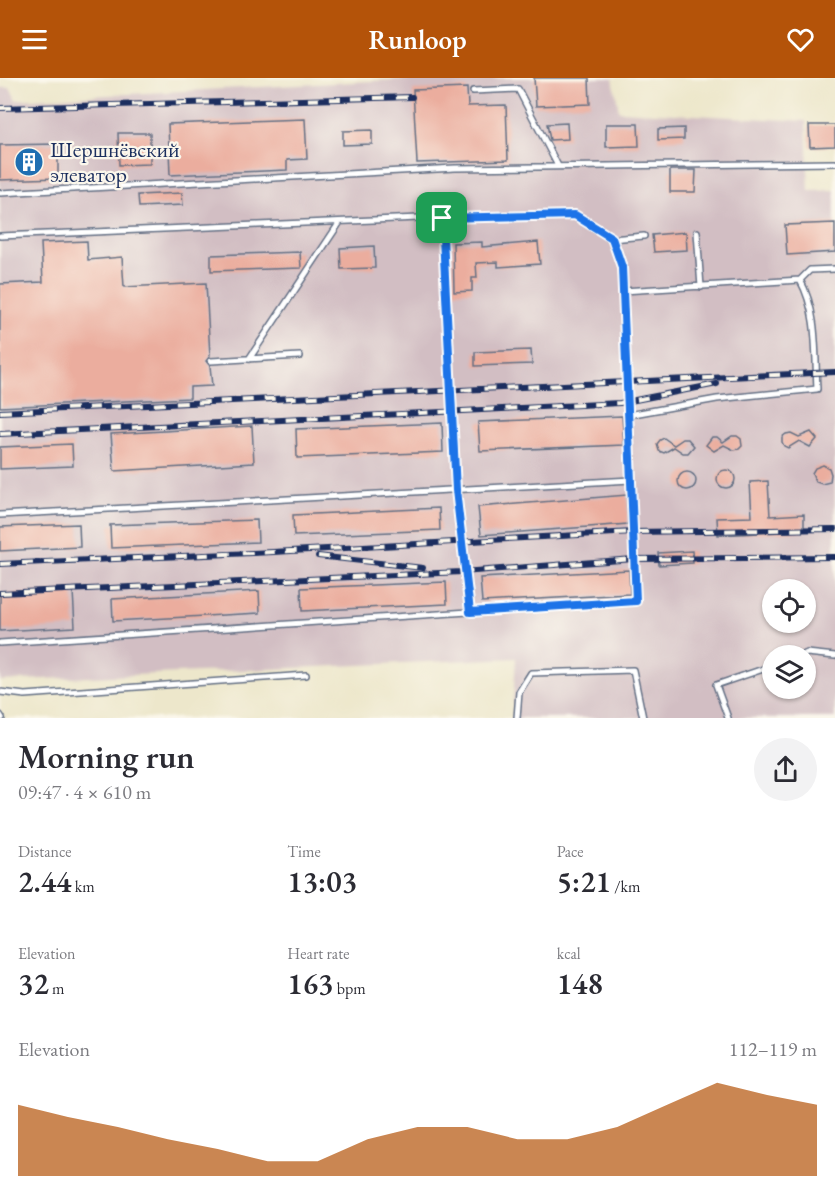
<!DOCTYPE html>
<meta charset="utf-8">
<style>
:root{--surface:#fff;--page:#f2f2f3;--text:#2b2b33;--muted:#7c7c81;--accent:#b45309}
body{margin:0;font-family:"EB Garamond",serif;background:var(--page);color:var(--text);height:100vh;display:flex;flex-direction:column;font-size:22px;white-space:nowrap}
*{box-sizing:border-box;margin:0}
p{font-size:20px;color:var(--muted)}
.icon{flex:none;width:33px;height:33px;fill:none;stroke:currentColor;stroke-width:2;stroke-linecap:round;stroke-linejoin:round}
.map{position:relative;height:640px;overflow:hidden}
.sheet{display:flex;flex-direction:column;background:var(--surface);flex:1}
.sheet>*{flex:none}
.buttons{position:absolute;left:762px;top:501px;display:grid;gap:12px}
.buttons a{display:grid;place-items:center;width:54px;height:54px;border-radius:50%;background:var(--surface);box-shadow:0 2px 4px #0004;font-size:30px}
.pin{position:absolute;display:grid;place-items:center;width:51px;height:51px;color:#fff;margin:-26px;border-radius:12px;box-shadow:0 3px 9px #0006}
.round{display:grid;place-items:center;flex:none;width:63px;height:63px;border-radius:32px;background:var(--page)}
.headline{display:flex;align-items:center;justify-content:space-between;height:102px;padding:0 18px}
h1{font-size:33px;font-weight:600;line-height:45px}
.metrics{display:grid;grid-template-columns:repeat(3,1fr);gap:9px;height:102px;padding:6px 18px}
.metrics div{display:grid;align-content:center}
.metrics b{font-size:30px;font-weight:600}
.metrics small{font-size:16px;font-weight:400}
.metrics p{font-size:16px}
.chart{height:168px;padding:12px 18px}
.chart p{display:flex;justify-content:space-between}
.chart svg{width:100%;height:108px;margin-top:6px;fill:var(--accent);opacity:.7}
header{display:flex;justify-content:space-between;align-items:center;height:78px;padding:0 18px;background:var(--accent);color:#fff;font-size:27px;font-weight:600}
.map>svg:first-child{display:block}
.industrial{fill:#d2bec3;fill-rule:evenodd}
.building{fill:#ebad9e}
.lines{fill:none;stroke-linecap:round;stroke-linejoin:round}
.lane-casing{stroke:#646f84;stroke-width:8}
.lane{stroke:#fff;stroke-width:5}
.rail-casing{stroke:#1b2f5e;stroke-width:6}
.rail{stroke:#fbf7ec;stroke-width:4;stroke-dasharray:11;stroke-linecap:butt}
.route-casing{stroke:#fff;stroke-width:12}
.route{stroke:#1a73e8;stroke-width:8}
.labels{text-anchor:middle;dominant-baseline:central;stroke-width:4.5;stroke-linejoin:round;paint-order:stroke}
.poi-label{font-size:22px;fill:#1b2f5e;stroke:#fbf7ec;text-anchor:start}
</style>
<header><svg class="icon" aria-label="menu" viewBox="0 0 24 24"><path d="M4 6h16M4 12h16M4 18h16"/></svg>Runloop<svg class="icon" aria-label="heart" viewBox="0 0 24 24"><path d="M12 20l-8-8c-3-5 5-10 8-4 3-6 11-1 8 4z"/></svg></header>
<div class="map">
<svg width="835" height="640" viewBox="0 0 835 640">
<rect width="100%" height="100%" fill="#fbf7ec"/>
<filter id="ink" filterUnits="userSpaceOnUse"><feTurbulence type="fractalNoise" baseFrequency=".0167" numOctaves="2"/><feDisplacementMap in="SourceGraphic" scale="12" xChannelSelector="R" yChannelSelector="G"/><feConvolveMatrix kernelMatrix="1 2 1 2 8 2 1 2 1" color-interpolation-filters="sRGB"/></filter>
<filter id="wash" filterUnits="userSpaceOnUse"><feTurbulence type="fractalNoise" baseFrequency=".008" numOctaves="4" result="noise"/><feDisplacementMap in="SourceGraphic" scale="24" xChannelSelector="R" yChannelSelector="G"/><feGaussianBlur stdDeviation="1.35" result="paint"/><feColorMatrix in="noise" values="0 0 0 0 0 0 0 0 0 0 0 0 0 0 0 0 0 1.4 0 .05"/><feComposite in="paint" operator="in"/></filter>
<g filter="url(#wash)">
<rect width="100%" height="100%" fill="#ede7cb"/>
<path class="industrial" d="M 429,0 L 613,0 L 619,33 L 806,43 L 809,113 L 835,112 L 835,640 L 512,640 L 516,580 L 0,603 L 0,10 L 10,9 L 16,22 ZM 772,512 L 806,512 L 806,544 L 772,544 ZM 772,578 L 806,578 L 806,610 L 772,610 Z"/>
<g id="blocks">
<path class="building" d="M 534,0 L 589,0 L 590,26 L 536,28 Z
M 467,10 L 468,28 L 506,27 L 508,82 L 417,85 L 413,12 Z
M 305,41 L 307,81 L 287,82 L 287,92 L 170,97 L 168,46 Z
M 567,45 L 568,61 L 550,62 L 547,46 Z
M 606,46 L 638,46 L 639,68 L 606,69 Z
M 809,47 L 835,47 L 835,68 L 810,69 Z
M 684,50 L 684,61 L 658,62 L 658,51 Z
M 372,52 L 372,66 L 343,67 L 343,53 Z
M 118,55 L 150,55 L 150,86 L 119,87 Z
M 58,66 L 58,100 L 0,102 L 0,67 Z
M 670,92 L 696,92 L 695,114 L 670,114 Z
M 182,115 L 183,127 L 139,129 L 138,117 Z
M 835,145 L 835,174 L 787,177 L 785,147 Z
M 686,154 L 687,172 L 654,174 L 652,157 Z
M 87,163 L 88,182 L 122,179 L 124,209 L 206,205 L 210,278 L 206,283 L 210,288 L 212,308 L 190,309 L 190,320 L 0,329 L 0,206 L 43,204 L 41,165 Z
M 482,164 L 482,169 L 538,164 L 540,186 L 498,189 L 498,184 L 476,185 L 477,200 L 472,200 L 472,213 L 454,214 L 453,165 Z
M 374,168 L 375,190 L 341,191 L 340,170 Z
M 300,174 L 301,190 L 211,193 L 211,177 Z
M 531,272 L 532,286 L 475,288 L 475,274 Z
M 622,338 L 624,367 L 480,373 L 478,344 Z
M 442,345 L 443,374 L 297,380 L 296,351 Z
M 252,348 L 254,385 L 114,393 L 111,356 Z
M 811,354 L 817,361 L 810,369 L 799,363 L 788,370 L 784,368 L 782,364 L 782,359 L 786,356 L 791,355 L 799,359 Z
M 732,358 L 737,358 L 741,361 L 742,368 L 739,371 L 734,372 L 724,367 L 714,373 L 706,367 L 712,359 L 717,359 L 723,364 Z
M 664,360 L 674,367 L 683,361 L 688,361 L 694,368 L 688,375 L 683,375 L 674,369 L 664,375 L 659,373 L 657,366 L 660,362 Z
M 72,366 L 73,388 L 0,391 L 0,369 Z
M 823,387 L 829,390 L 831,396 L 830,404 L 822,406 L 816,404 L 812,395 L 815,390 Z
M717 401a9 9 0 1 1 18 0a9 9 0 1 1-18 0Z
M678 403a9 9 0 1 1 18 0a9 9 0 1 1-18 0Z
M 768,403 L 770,438 L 804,436 L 804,453 L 718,457 L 717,440 L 752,439 L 750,404 Z
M 627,417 L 628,446 L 481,457 L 478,429 Z
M 439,430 L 440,452 L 294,458 L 293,437 Z
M 257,442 L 258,464 L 111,470 L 110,447 Z
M 79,446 L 80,469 L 0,473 L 0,449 Z
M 692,473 L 693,485 L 659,487 L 658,475 Z
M 629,492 L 630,516 L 482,524 L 480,500 Z
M 446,504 L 447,526 L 302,533 L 301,510 Z
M 73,513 L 75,549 L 0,553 L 0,517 Z
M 259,513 L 260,535 L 113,543 L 112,521 Z"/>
</g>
</g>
<g filter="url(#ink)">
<use href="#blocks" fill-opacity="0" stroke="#646f84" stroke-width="1.5"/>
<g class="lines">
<g class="lane-casing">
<path id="lane" d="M 473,13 L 518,11 L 558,88
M 0,115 L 455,90 L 835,85
M 442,139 L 456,412 L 470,535
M 697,154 L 701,209
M 0,158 L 442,139 L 575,137 L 612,161 L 622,189 L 636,523 L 0,565
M 612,161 L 644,158
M 800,202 L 810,192 L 835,191
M 623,213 L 800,202 C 818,234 815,275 817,311 L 717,321 L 628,337
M 249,281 L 340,144
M 211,283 L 300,278
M 0,437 L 631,402
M 801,578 L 807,575 L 835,578
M 0,614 L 25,617 L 306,597
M 0,637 L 2,640
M 517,640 L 519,614 L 531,595 L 633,592 L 643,640
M 728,640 L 716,607 L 772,588"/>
</g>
<use href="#lane" class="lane"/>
<g class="rail-casing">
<path id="rail" d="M 0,30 L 412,19
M 0,334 L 835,294
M 0,356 L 620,325 L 717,306
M 318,478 L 423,490
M 0,486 L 273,474 L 633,454 L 835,451
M 0,515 L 462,494 L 634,481 L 835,479"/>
</g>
<use href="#rail" class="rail"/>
</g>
</g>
<g class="lines" filter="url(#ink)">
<g class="route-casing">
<path id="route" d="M 575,137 L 612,160 L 622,189 L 636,523 L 470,534 L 456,412 L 442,140 Z"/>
</g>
<use href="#route" class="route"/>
</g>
<defs>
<g id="building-disc" transform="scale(1.5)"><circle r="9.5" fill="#1f6fb2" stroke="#fbf7ec"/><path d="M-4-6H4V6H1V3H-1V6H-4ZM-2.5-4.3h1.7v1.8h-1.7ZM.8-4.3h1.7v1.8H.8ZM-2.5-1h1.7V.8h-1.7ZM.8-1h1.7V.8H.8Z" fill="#fff"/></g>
</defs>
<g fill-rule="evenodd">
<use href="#building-disc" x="29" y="84"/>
</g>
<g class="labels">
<g class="poi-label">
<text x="50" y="71">Шершнёвский<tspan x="50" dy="25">элеватор</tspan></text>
</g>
</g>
</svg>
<div class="buttons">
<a><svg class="icon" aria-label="locate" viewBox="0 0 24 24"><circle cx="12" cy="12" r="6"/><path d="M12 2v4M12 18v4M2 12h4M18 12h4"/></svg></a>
<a><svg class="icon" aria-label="layers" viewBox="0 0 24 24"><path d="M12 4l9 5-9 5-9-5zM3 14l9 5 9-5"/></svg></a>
</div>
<div class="pin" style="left:442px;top:140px;background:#1e9e55"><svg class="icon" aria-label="arrive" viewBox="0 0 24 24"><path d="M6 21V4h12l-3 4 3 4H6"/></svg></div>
</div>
<section class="sheet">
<div class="headline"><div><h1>Morning run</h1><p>09:47 · 4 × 610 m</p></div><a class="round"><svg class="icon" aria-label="share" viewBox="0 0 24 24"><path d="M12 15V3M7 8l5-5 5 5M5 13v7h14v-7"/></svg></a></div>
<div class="metrics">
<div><p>Distance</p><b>2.44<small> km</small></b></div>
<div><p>Time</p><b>13:03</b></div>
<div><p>Pace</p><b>5:21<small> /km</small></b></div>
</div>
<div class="metrics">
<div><p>Elevation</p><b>32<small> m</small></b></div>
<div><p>Heart rate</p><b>163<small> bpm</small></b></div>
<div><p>kcal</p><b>148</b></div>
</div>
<div class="chart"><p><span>Elevation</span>112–119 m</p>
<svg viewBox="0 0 160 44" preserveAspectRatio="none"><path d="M0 44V15L10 20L20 24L30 29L40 33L50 38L60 38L70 29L80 24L90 24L100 29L110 29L120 24L130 15L140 6L150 11L160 15V44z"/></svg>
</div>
</section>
